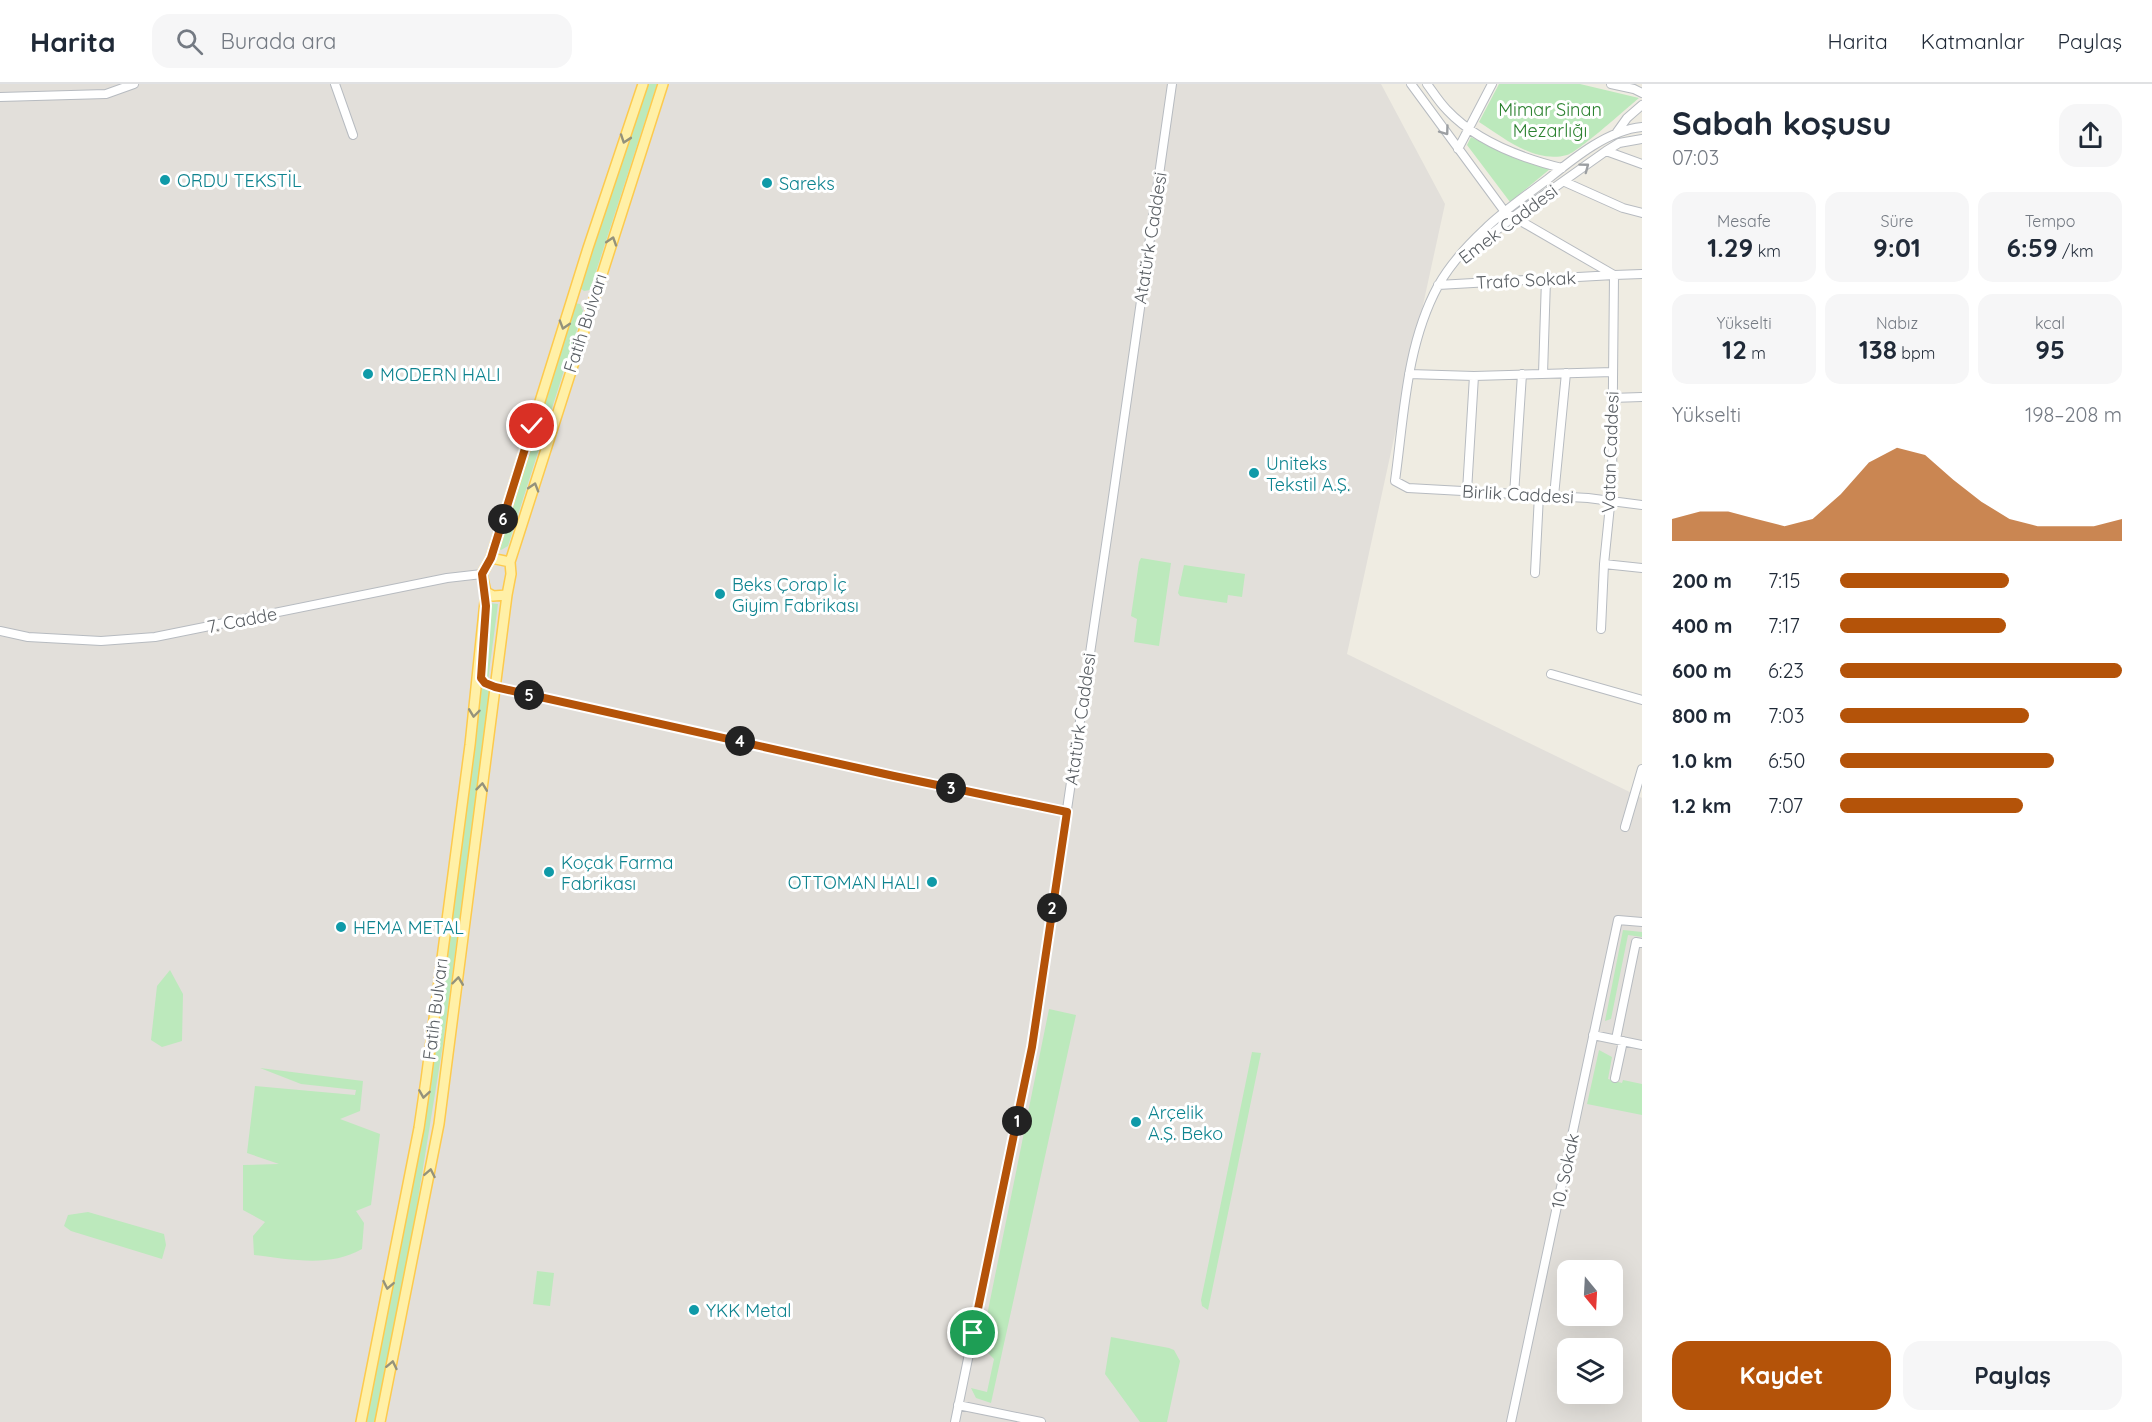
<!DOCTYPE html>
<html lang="tr">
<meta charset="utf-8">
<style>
:root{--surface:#fff;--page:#f6f6f7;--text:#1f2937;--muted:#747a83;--line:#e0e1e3;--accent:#b45309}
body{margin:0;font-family:Quicksand,sans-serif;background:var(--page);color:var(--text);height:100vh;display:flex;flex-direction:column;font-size:22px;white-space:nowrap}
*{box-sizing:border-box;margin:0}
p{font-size:20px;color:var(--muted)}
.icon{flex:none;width:33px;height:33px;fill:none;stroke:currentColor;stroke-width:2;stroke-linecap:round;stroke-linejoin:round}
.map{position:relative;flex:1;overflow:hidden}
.panel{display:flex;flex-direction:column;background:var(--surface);width:510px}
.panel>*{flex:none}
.needle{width:39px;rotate:162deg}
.controls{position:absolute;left:1557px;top:1176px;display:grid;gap:12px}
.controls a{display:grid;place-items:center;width:66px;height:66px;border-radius:12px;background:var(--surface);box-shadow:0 6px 24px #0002;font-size:30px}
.pin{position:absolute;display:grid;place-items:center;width:51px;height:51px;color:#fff;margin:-26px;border:3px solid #fff;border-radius:50%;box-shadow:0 2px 6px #0007}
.km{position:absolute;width:30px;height:30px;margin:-15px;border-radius:50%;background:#222;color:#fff;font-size:16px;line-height:30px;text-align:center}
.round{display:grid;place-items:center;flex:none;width:63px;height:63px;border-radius:18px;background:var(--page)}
.overview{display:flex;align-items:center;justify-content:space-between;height:102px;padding:0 30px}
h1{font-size:33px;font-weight:700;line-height:45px}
.figures{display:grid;grid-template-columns:repeat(3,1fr);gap:9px;height:102px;padding:6px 30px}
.figures div{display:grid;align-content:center;border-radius:15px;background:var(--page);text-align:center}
.figures b{font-size:26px;font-weight:700}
.figures small{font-size:16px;font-weight:400}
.figures p{font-size:16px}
.chart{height:168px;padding:12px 30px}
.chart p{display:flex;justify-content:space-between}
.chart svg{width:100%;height:108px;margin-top:6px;fill:var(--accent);opacity:.7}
.cta{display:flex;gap:12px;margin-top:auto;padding:12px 30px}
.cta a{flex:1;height:69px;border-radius:18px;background:var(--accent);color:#fff;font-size:24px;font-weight:700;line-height:69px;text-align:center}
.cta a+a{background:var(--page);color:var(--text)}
ul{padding:0 30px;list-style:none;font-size:20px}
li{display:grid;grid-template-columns:96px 72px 1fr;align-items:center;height:45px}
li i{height:15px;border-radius:8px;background:var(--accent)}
header{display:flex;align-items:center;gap:36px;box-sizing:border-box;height:84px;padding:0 30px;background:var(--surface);border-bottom:2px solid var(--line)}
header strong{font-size:28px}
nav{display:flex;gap:33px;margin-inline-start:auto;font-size:21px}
.search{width:420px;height:54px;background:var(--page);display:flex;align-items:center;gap:15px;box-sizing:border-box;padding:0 21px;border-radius:18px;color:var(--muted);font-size:22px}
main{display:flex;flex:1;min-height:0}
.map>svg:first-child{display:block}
.industrial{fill:#e2dfda;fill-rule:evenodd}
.green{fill:#bce9bc}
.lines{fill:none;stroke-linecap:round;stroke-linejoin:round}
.minor-casing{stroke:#b7bbc0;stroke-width:10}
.major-casing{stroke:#fdca4d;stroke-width:12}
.minor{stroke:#fff;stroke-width:8}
.major{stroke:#fff0a7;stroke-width:9}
.oneway{stroke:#9c9fa2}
.oneway2{stroke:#94927b}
.route-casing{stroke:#fff;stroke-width:12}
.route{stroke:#b45309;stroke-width:8}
.culture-dot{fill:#0f9aa8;stroke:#fff;stroke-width:2}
.labels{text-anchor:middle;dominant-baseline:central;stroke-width:6;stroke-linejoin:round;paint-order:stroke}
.park-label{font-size:18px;fill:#2c8230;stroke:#fff}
.culture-label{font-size:18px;fill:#0d838f;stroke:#fff;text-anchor:start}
.street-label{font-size:18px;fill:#5a5f64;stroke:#fff}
</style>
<header>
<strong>Harita</strong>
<div class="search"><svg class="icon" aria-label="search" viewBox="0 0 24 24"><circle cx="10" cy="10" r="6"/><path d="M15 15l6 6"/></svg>Burada ara</div>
<nav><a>Harita</a><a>Katmanlar</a><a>Paylaş</a></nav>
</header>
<main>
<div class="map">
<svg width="1642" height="1338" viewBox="0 0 1642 1338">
<rect width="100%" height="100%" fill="#efece2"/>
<path class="industrial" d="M 0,0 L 1381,0 L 1445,120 L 1347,570 L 1642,714 L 1642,1338 L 0,1338 ZM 1568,1186 L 1612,1186 L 1612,1232 L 1568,1232 ZM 1568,1264 L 1612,1264 L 1612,1310 L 1568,1310 Z"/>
<path class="green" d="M 646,0 L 657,0 L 590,206 L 584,207 L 580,204 Z
M 1499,0 L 1580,0 L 1639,14 C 1627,24 1577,69 1567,71 C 1535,80 1504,54 1479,38 Z
M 1471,53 L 1514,74 L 1550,85 L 1510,118 L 1467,61 Z
M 575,219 L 580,220 L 583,227 L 508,462 L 501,466 L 497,464 Z
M 1141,474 L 1171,479 L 1159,562 L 1134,558 L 1137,535 L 1131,532 L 1139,478 Z
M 1184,481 L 1245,490 L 1242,513 L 1228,511 L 1227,519 L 1180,512 L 1178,509 Z
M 489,519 L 498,520 L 488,596 L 482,589 Z
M 481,600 L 490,607 L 443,960 L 403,1208 L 377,1338 L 365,1338 L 397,1179 Z
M 1623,846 L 1642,848 L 1642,853 L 1628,851 L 1611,935 L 1605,937 Z
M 170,886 L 183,910 L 182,957 L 162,963 L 151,956 L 157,902 Z
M 1049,925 L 1076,931 L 991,1319 L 976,1314 L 971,1304 L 987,1308 L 994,1275 L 987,1268 L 980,1266 Z
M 1599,966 L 1612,973 L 1608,995 L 1622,999 L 1623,996 L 1642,1000 L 1642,1031 L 1587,1020 Z
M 1252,968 L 1261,969 L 1208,1226 L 1202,1222 L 1201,1216 Z
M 260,984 L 363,997 L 360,1027 L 340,1035 L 380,1050 L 371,1121 L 356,1127 L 364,1139 L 362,1165 C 329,1184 290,1175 254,1171 L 253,1152 L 265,1138 L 243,1126 L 243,1081 L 279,1080 L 247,1069 L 255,1002 L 355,1011 L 356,1006 L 301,1000 Z
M 88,1128 L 164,1150 L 166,1161 L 162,1175 L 71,1147 L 64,1142 L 68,1131 Z
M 537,1187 L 554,1189 L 550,1222 L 533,1220 Z
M 1111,1253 L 1169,1264 L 1174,1266 L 1180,1277 L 1167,1338 L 1140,1338 L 1105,1290 Z"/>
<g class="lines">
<g class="minor-casing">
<path id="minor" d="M 335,0 L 353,51
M 1411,0 L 1505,128 L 1614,191 L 1642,190
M 1427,0 C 1433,8 1439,18 1447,26 C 1476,57 1521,74 1562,84
M 1611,0 L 1634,5 L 1642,9
M 0,13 L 106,10 L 134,0
M 1642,43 C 1608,46 1574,74 1548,95 C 1527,111 1503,127 1484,146 C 1467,162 1449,182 1438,202 C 1406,261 1404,332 1395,397 L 1408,404 L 1588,414 L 1642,421
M 1617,48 L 1627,34 L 1642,21
M 1458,65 L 1492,0
M 1606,67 L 1642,80
M 1565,98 L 1623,124 L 1642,129
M 1464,172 L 1513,133 L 1606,67 L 1619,59 L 1642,55
M 1438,201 L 1614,191 L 1612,402 L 1604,480 L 1601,545
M 1409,290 L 1474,292 L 1613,288
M 1543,290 L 1546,195
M 1611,314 L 1642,313
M 1467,407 L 1474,292
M 1514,411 L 1522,290
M 1554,412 L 1566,289
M 1604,480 L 1642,484
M 1535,489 L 1539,411
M 0,547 L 28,553 L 101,557 L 155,553 L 447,494 L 482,490
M 481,587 L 481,594 L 485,599 L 495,603 L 894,692 L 1067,728
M 1551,590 L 1642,616
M 1625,743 L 1642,685
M 1593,951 L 1642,961
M 1616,955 L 1636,858 L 1642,859
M 1615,994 L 1623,957
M 958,1321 L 1041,1338
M 955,1338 L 1032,963 L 1112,420 L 1172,0
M 1511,1338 L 1618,836 L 1642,838"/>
</g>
<g class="major-casing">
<path id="major" d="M 491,474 L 588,164 L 643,0
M 491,474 L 510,478 L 511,490 L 507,511 L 493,512 L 486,508 L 482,490 Z
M 510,478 L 663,0
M 361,1338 L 419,1044 L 426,996 L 470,661 L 486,508
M 380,1338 L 439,1040 L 507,511"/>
</g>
<use href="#minor" class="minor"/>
<use href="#major" class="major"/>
</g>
<defs><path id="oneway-chevron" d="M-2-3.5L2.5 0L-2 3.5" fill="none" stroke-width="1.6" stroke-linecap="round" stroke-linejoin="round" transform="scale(1.5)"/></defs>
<g class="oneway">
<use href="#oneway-chevron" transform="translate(1445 47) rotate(54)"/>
<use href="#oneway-chevron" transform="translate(1585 83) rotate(-37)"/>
</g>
<g class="oneway2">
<use href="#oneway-chevron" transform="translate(625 55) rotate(109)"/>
<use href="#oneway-chevron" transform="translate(612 157) rotate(-72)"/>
<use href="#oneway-chevron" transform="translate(564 241) rotate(107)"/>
<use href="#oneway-chevron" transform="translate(534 403) rotate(-73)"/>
<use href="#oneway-chevron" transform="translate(474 629) rotate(97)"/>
<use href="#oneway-chevron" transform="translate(482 703) rotate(-83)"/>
<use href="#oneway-chevron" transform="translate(458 897) rotate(-83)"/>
<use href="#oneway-chevron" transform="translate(424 1010) rotate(99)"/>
<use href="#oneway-chevron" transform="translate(430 1089) rotate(-79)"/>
<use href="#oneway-chevron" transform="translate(388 1201) rotate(101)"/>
<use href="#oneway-chevron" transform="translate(392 1281) rotate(-78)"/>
</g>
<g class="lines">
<g class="route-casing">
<path id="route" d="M 532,342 L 491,474 L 482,490 L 486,522 L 481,594 L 485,599 L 495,603 L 894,692 L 1067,728 L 1032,963 L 973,1249"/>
</g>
<use href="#route" class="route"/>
</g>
<g class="culture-dot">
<circle cx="165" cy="96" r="6"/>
<circle cx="767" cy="99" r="6"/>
<circle cx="368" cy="290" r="6"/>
<circle cx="1254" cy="389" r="6"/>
<circle cx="720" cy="510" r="6"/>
<circle cx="549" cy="788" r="6"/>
<circle cx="932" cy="798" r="6"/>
<circle cx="341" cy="843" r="6"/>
<circle cx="1136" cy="1038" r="6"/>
<circle cx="694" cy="1226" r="6"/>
</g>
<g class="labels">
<g class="park-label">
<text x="1550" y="25">Mimar Sinan<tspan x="1550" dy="21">Mezarlığı</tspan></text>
</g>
<g class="culture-label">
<text x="177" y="96">ORDU TEKSTİL</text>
<text x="779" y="99">Sareks</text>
<text x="380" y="290">MODERN HALI</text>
<text x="1266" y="379">Uniteks<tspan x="1266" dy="21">Tekstil A.Ş.</tspan></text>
<text x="732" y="500">Beks Çorap İç<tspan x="732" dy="21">Giyim Fabrikası</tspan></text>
<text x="561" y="778">Koçak Farma<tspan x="561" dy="21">Fabrikası</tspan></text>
<text x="920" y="798" text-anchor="end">OTTOMAN HALI</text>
<text x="353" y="843">HEMA METAL</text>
<text x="1148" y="1028">Arçelik<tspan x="1148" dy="21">A.Ş. Beko</tspan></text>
<text x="706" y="1226">YKK Metal</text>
</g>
<g class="street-label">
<text transform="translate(1508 140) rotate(-37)">Emek Caddesi</text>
<text transform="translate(1150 154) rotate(-81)">Atatürk Caddesi</text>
<text transform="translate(1526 196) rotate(-3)">Trafo Sokak</text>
<text transform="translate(585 239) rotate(-72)">Fatih Bulvarı</text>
<text transform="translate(1610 368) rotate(-88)">Vatan Caddesi</text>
<text transform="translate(1518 410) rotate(3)">Birlik Caddesi</text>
<text transform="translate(242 536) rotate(-11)">7. Cadde</text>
<text transform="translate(1080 635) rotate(-82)">Atatürk Caddesi</text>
<text transform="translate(435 925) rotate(-83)">Fatih Bulvarı</text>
<text transform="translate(1565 1087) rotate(-78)">10. Sokak</text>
</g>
</g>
</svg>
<div class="controls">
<a><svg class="needle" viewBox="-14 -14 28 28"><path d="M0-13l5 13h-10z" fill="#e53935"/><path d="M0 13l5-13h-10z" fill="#747a83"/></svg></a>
<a><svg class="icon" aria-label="layers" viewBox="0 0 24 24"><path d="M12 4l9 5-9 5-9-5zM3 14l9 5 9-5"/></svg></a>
</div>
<div class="pin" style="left:973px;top:1249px;background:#1e9e55"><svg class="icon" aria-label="arrive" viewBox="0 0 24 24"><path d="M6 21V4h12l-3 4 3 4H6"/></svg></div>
<div class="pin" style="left:532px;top:342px;background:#d93025"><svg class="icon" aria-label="check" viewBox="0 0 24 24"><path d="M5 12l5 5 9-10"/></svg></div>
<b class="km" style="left:1017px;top:1037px">1</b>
<b class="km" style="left:1052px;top:824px">2</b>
<b class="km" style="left:951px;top:704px">3</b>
<b class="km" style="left:740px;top:657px">4</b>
<b class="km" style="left:529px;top:611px">5</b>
<b class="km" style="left:503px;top:435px">6</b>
</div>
<section class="panel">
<div class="overview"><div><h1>Sabah koşusu</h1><p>07:03</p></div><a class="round"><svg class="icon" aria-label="share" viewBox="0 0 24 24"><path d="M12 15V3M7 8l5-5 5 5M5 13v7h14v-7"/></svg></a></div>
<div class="figures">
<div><p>Mesafe</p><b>1.29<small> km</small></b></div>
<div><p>Süre</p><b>9:01</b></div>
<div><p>Tempo</p><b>6:59<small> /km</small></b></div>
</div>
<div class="figures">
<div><p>Yükselti</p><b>12<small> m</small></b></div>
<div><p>Nabız</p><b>138<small> bpm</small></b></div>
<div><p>kcal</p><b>95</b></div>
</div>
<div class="chart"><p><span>Yükselti</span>198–208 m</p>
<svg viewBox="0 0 160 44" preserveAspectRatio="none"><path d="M0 44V35L10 32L20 32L30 35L40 38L50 35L60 25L70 12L80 6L90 9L100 19L110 28L120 35L130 38L140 38L150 38L160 35V44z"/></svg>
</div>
<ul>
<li><b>200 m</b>7:15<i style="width:60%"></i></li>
<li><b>400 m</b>7:17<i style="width:59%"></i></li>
<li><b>600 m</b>6:23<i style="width:100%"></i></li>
<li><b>800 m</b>7:03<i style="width:67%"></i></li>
<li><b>1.0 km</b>6:50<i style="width:76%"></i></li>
<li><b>1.2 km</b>7:07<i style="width:65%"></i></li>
</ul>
<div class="cta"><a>Kaydet</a><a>Paylaş</a></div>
</section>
</main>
